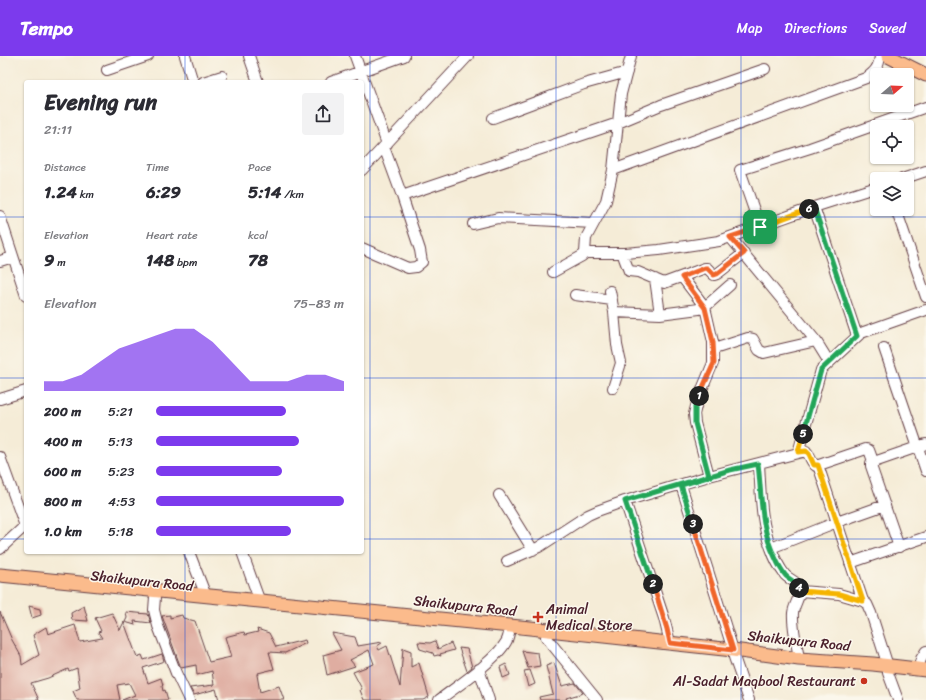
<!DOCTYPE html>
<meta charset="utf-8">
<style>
:root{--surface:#fff;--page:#f2f2f3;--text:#2b2b33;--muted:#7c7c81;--accent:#7c3aed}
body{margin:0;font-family:Sriracha,sans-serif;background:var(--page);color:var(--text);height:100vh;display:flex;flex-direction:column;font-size:15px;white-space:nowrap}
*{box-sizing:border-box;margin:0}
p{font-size:13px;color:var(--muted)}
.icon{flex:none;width:22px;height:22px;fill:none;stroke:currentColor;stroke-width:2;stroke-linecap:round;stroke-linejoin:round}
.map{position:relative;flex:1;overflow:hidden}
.side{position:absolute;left:24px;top:24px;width:340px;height:474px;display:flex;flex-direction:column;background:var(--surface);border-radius:4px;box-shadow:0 1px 3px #0004}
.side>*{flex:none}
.needle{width:26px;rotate:71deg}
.fabs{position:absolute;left:870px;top:12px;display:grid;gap:8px}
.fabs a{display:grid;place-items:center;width:44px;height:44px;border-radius:4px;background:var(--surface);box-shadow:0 1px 3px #0004;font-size:20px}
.pin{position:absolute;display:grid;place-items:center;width:34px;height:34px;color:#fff;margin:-17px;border-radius:8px;box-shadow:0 2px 6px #0006}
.km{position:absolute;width:20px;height:20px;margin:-10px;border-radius:50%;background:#222;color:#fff;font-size:11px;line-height:20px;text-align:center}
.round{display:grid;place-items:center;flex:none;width:42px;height:42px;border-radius:4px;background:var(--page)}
.head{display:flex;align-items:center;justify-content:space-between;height:68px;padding:0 20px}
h1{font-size:22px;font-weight:800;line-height:30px}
.figures{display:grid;grid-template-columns:repeat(3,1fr);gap:6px;height:68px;padding:4px 20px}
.figures div{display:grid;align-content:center}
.figures b{font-size:17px;font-weight:800}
.figures small{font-size:11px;font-weight:400}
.figures p{font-size:11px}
.chart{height:112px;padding:8px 20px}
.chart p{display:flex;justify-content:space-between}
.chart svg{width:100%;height:72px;margin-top:4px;fill:var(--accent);opacity:.7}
ul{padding:0 20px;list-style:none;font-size:13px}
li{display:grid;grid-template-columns:64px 48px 1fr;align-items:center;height:30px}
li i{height:10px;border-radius:5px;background:var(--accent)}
header{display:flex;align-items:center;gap:24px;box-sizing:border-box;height:56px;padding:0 20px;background:var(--accent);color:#fff}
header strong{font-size:19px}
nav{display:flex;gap:22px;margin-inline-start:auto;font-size:14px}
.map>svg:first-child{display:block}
.building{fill:#dfada1}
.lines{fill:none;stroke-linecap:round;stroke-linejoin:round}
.minor-casing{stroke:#643e45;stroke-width:12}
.major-casing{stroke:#643e45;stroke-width:15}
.minor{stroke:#fff;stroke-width:10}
.major{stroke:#fbbb8c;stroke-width:13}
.split-1-casing{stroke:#fff;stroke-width:8}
.split-2-casing{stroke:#fff;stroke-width:8}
.split-3-casing{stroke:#fff;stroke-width:8}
.split-4-casing{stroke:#fff;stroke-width:8}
.split-5-casing{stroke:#fff;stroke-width:8}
.split-6-casing{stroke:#fff;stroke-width:8}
.split-7-casing{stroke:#fff;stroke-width:8}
.split-1{stroke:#f0652b;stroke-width:5}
.split-2{stroke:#22a559;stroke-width:5}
.split-3{stroke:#f0652b;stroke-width:5}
.split-4{stroke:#22a559;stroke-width:5}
.split-5{stroke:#f5b400;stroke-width:5}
.split-6{stroke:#22a559;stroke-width:5}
.split-7{stroke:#f5b400;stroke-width:5}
.grid{fill:none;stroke:#1d4ed8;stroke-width:1;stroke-opacity:0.55}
.poi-dot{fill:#c8321e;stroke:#fbf7ec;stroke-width:1.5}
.labels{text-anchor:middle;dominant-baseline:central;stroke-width:3;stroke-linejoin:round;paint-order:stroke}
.street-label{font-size:14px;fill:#4a1f2b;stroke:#fbf7ec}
.poi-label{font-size:14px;fill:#4a1f2b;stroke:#fbf7ec;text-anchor:start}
</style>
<header>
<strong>Tempo</strong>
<nav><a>Map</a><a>Directions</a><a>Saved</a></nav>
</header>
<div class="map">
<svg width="926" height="644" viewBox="0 0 926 644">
<rect width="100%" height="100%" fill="#fbf7ec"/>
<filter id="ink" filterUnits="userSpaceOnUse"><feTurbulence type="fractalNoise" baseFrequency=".025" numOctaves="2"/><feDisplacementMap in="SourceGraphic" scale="8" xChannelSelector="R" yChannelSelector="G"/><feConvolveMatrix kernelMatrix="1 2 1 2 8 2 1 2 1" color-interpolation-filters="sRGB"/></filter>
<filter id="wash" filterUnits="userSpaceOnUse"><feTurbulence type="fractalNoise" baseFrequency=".012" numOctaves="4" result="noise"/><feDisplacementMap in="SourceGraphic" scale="16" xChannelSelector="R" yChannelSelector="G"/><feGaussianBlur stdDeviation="0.9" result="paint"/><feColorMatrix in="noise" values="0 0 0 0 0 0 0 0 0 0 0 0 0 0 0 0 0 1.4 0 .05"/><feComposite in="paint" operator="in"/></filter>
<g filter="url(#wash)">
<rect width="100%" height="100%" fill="#f5ecd7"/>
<g id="blocks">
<path class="building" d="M 29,550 L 40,553 L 41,559 L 32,562 Z
M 84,550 L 88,565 L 72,564 L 71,557 Z
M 0,556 L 12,584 L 21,600 L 22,609 L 39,599 L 33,579 L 46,571 L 48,578 L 75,569 L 80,586 L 102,582 L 98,576 L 101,575 L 95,562 L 112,557 L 120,574 L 124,566 L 137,601 L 142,599 L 144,604 L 162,598 L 164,605 L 143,612 L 148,627 L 161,622 L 163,629 L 162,630 L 163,635 L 165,634 L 168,644 L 122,644 L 135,639 L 129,627 L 117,629 L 120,644 L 77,644 L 73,635 L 80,632 L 77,612 L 69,615 L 68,613 L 48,622 L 31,627 L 39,644 L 0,644 Z
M 126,556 L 148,558 L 151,567 L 134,565 L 135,569 L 125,566 L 127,562 Z
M 170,559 L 170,562 L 182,559 L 183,562 L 195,565 L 209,606 L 231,601 L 225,581 L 244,576 L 245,579 L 258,576 L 257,573 L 269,577 L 276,591 L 305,584 L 306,587 L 285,597 L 269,596 L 274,613 L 258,617 L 259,619 L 257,619 L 260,636 L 279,630 L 284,644 L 219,644 L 216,633 L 194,639 L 190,632 L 214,629 L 212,615 L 197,619 L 196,609 L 181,612 L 162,560 Z
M 332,577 L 355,581 L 358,590 L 382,586 L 382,587 L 377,590 L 379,594 L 387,590 L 400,631 L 403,592 L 411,595 L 411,611 L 419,607 L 429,641 L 423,644 L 364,644 L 360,634 L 362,633 L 353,616 L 374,608 L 369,594 L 350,604 L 355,610 L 327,619 L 323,599 L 341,594 Z
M 435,585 L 438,593 L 451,587 L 454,594 L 440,598 L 441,600 L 438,599 L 434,600 L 433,597 L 420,593 L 418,586 L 430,587 Z
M 459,592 L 467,593 L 472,611 L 467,615 Z
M 522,595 L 538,597 L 540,610 L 528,612 Z
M 554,607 L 562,630 L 575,627 L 583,637 L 566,642 L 567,644 L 540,644 L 539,641 L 553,638 L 546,610 Z
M 506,608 L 510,619 L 503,622 L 500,611 Z
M 530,614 L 535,628 L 528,631 L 524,615 Z"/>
</g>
</g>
<g filter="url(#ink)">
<use href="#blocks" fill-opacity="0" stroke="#643e45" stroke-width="1"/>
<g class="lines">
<g class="minor-casing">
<path id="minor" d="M 185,0 L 193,26
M 249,0 L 258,26
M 355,0 L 387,88
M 107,14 L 148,0
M 203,26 L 222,20
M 331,26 L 404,0
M 493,62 L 584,28 L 627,16
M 362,114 L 468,0
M 613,114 L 866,22 C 875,16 879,11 880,0
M 902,123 L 926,115
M 402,140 L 618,67 L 661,49 L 765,13
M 814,151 L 857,280
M 896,153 L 926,241
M 0,160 L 26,240
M 473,168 L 498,162 L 593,167
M 760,171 L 740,114 L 810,92 L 926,51
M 730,181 L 816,285 L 829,306
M 362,192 L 408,212 L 416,211 L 422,206 L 420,194 L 402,140 L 384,91
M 585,197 L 625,197 L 659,194 L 719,185 L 814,151 L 877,131
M 625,197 L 624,202 L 629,215 L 638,216 L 664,227 L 705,212 L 707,212 L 714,219 L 717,218 L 744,197
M 0,205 L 13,201
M 553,216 L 582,200 L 585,197 L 586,182 L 606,145 L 613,114 L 621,38 L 631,0
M 682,221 L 705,251 L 713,286 L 713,307 L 698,343 L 694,358 L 695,367 L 709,420
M 655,223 L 660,258
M 610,235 L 614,256 L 617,289 L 621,307 L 613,332
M 575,239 L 612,244
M 614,256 L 660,258 L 699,253 L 705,251 L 730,229
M 884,292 L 926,415
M 714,293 L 748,282 L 753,283 L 759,294 L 764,297 L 816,285
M 0,343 L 26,335
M 798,397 L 806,395 C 810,399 811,407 816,410 L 866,393 L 869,394 L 873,405 L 877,405 L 926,388
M 0,401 L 25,470
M 873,405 L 871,407 L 871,410 L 899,491
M 759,408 C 761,436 760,465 771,492 C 774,501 779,511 785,519 C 790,524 799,526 800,534 C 800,541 794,549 793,557 C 792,572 797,588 799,603
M 818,409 L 863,545
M 681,429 L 733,594
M 499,439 L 533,494
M 625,445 L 664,562 L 670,587
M 771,492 L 837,466 L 885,449
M 0,493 L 26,469
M 189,496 L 206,540
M 242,496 L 260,546
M 507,505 L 539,491 L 588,459 L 597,455 L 625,445 L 709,420 L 798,397 L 821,314 L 861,277 L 926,254
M 850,507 L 926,481
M 800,535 L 839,538 L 863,545 L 867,548 L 871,557 L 888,610
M 155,541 L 154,554 L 158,570 L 176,617 L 189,644
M 546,581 L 597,644
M 734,601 L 749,644
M 479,613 L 489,644
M 918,614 L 921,603 L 926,595
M 888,617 L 898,644
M 439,644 C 456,631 496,604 506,586 C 509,581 509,576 510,571"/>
</g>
<g class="major-casing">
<path id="major" d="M 888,0 L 926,19
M 0,519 L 530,572 L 733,594 L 799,603 L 873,608 L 926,614"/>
</g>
<use href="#minor" class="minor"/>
<use href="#major" class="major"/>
</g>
</g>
<g class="lines" filter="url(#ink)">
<g class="split-1-casing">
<path id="split-1" d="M 699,340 L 714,307 L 713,286 L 705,252 L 682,221 L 705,212 L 707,212 L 714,219 L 717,218 L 744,197 L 730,181 L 760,171"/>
</g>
<g class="split-2-casing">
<path id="split-2" d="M 653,528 L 625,445 L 709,420 L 695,367 L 695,351 L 699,340"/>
</g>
<g class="split-3-casing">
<path id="split-3" d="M 653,528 L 667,573 L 670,587 L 733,594 L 693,468"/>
</g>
<g class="split-4-casing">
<path id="split-4" d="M 693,468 L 681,429 L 730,414 L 758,408 C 762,440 760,472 775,501 C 778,508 781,514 786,520 C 790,524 797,526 799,532"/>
</g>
<g class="split-5-casing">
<path id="split-5" d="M 799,532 L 800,535 L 839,538 L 863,545 L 818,409 L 814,409 L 809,398 L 806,395 L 798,396 L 803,378"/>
</g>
<g class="split-6-casing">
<path id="split-6" d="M 803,378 L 821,314 L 857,280 L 814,151 L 809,153"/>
</g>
<g class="split-7-casing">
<path id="split-7" d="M 760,171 L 809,153"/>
</g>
<use href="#split-1" class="split-1"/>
<use href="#split-2" class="split-2"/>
<use href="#split-3" class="split-3"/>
<use href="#split-4" class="split-4"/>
<use href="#split-5" class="split-5"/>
<use href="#split-6" class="split-6"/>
<use href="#split-7" class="split-7"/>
</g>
<path class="grid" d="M 185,0 L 185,26M 370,0 L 370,644M 556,0 L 556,644M 741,0 L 741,644M 0,161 L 26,161M 362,161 L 926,161M 0,322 L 26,322M 362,322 L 926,322M 0,483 L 26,483M 362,483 L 926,483M 185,496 L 185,644"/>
<g class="poi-dot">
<path d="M536 555h4v4h4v4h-4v4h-4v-4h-4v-4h4z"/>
<circle cx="864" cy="625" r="4"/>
</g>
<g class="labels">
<g class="street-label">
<text transform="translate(142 525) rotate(6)">Shaikupura Road</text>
<text transform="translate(465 550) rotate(6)">Shaikupura Road</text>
<text transform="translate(799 585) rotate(6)">Shaikupura Road</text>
</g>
<g class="poi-label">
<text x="546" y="553">Animal<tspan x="546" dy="16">Medical Store</tspan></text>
<text x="856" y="625" text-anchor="end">Al-Sadat Maqbool Restaurant</text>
</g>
</g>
</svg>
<div class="fabs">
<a><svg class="needle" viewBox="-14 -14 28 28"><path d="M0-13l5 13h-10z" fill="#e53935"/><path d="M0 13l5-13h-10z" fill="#7c7c81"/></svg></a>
<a><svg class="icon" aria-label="locate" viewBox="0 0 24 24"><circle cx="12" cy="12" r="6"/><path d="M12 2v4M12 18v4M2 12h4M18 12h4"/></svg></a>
<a><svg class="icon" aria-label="layers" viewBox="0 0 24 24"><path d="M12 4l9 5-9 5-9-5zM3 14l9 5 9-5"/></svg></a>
</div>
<div class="pin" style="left:760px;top:171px;background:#1e9e55"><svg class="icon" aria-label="arrive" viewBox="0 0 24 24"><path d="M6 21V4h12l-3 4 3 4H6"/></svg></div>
<b class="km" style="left:699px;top:340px">1</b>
<b class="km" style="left:653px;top:528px">2</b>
<b class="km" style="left:693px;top:468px">3</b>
<b class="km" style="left:799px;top:532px">4</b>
<b class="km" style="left:803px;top:378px">5</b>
<b class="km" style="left:809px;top:153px">6</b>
<section class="side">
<div class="head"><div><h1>Evening run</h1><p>21:11</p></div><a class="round"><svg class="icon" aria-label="share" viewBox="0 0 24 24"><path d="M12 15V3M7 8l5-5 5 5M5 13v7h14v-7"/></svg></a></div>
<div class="figures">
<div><p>Distance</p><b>1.24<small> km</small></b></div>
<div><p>Time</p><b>6:29</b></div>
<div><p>Pace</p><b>5:14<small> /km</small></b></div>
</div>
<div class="figures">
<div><p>Elevation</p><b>9<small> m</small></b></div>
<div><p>Heart rate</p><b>148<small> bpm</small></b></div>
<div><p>kcal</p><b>78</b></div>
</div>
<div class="chart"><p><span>Elevation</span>75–83 m</p>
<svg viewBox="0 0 160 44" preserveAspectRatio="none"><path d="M0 44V38L10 38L20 34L30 26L40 18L50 14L60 10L70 6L80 6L90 14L100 26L110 38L120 38L130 38L140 34L150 34L160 38V44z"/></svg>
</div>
<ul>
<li><b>200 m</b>5:21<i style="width:69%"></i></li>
<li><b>400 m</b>5:13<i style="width:76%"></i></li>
<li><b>600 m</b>5:23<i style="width:67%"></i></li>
<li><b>800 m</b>4:53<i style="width:100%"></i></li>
<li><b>1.0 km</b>5:18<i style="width:72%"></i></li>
</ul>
</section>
</div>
